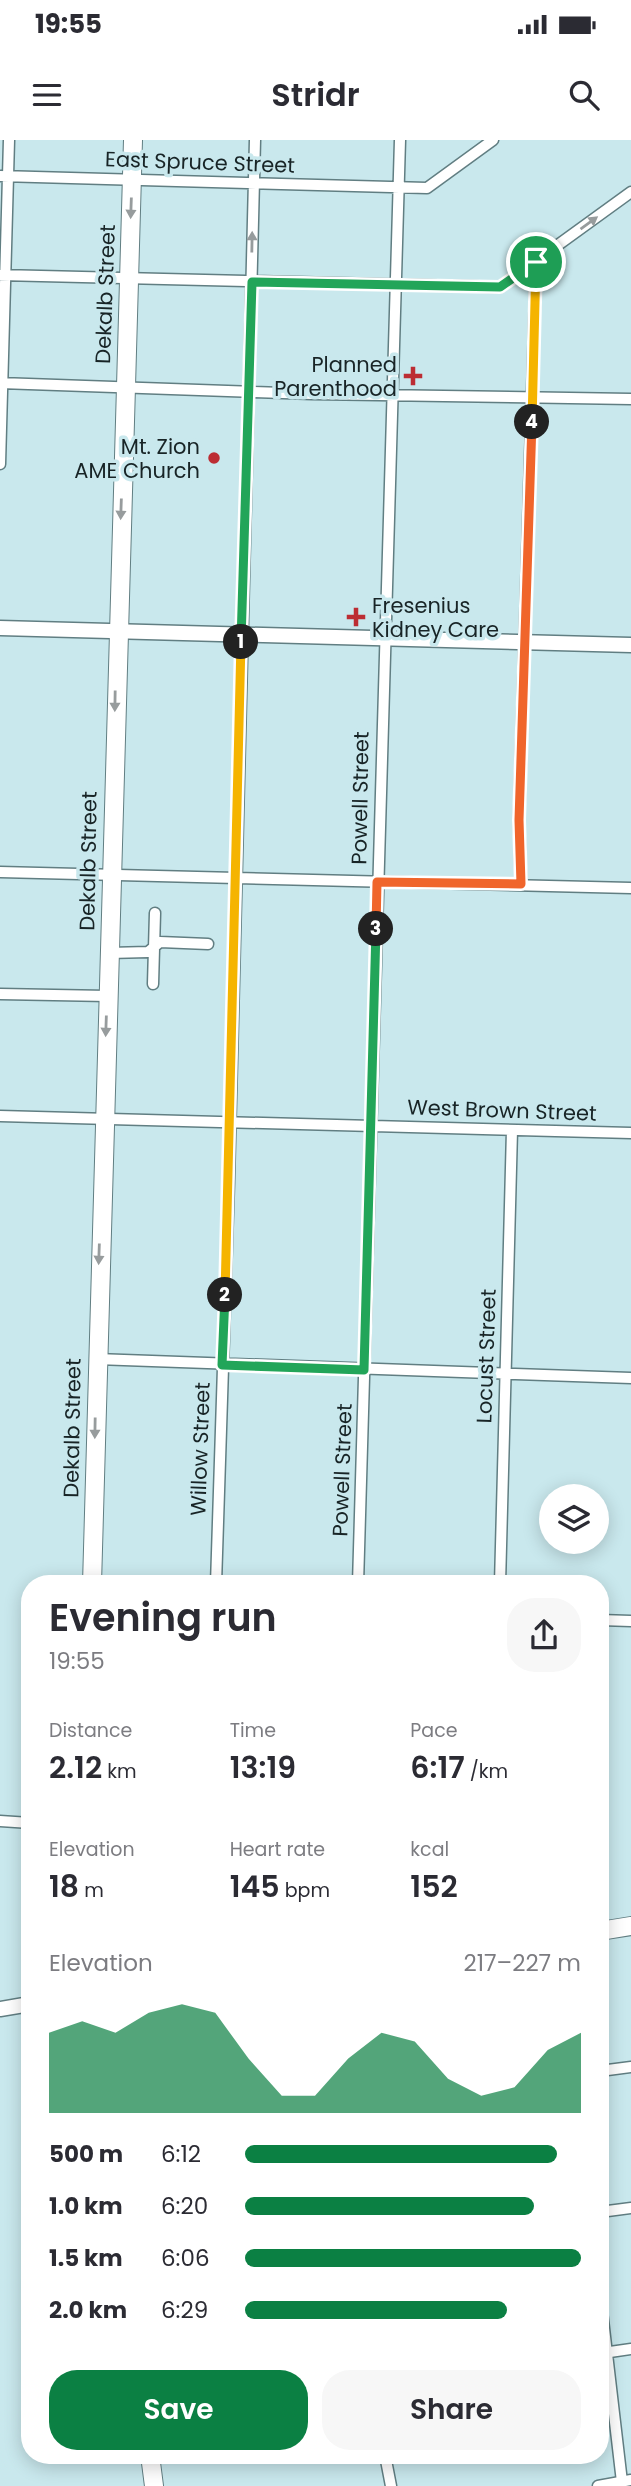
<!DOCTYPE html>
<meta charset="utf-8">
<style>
:root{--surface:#fff;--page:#f7f7f7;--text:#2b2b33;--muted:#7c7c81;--accent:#0b8043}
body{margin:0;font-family:Poppins,sans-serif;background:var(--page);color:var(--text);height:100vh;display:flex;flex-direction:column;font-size:26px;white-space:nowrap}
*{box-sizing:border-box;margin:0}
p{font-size:23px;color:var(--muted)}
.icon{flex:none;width:38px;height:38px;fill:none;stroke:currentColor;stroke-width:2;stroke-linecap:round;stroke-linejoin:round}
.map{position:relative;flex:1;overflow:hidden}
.drawer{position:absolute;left:21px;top:1435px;width:588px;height:889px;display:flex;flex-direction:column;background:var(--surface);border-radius:28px;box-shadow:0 4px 18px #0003}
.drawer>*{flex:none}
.buttons{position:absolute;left:539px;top:1344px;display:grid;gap:14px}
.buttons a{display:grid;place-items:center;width:70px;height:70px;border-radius:50%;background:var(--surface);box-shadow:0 4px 18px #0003;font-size:35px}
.pin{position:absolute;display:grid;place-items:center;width:60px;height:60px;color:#fff;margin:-30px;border:4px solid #fff;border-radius:50%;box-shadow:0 2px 7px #0007}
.km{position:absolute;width:35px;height:35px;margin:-18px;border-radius:50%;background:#222;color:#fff;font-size:19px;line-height:35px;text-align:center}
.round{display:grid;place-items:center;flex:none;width:74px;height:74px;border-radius:28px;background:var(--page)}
.summary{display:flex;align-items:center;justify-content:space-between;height:119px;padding:0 28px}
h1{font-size:38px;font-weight:600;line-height:52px}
.stats{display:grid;grid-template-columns:repeat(3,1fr);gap:10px;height:119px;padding:7px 28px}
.stats div{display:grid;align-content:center}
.stats b{font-size:30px;font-weight:600}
.stats small{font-size:19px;font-weight:400}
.stats p{font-size:19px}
.chart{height:196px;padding:14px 28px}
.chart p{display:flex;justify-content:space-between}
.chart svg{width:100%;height:126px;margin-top:7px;fill:var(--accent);opacity:.7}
.cta{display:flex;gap:14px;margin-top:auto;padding:14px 28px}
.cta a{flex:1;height:80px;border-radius:28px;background:var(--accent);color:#fff;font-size:28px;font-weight:600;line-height:80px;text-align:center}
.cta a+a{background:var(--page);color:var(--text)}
ul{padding:0 28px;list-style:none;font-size:23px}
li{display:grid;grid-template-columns:112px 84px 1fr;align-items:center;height:52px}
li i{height:18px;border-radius:9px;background:var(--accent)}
.status{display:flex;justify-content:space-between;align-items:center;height:49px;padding:0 35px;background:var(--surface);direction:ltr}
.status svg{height:19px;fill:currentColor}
header{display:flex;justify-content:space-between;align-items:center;height:91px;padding:0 28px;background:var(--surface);font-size:32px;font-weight:600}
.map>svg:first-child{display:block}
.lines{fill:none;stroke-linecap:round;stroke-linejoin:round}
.minor-casing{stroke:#617e82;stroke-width:13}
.tertiary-casing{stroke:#617e82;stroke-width:17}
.trunk-casing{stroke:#617e82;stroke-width:20}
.minor{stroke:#fff;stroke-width:10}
.tertiary{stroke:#fff;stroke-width:14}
.trunk{stroke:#fff;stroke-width:18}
.oneway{fill:#979c9d}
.split-1-casing{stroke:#fff;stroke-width:14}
.split-2-casing{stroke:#fff;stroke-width:14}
.split-3-casing{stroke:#fff;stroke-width:14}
.split-4-casing{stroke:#fff;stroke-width:14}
.split-5-casing{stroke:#fff;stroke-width:14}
.split-1{stroke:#22a559;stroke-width:9}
.split-2{stroke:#f5b400;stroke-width:9}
.split-3{stroke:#22a559;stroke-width:9}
.split-4{stroke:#f0652b;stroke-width:9}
.split-5{stroke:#f5b400;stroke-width:9}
.poi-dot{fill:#bc2d33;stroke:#c9e8ed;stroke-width:2.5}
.labels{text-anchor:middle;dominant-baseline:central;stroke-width:7;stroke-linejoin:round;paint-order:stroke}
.street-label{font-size:21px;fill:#182426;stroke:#c9e8ed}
.poi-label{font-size:21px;fill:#182426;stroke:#c9e8ed;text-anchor:end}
</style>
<div class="status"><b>19:55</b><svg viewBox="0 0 49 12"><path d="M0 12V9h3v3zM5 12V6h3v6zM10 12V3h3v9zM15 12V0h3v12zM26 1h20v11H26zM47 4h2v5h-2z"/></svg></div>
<header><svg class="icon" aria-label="menu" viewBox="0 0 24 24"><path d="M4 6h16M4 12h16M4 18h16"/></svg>Stridr<svg class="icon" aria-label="search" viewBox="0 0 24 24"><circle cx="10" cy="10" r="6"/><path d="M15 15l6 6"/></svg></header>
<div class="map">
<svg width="631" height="2346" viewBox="0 0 631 2346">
<rect width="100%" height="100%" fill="#c9e8ed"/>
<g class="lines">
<g class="minor-casing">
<path id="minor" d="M 0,36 L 427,48 L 493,0
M 0,135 L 500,147 L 631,52
M 0,243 L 312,254 L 631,259
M 0,324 L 9,0
M 0,732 L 631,748
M 521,744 L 519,680 L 536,122
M 109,813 L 148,812 L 160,802 L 208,804
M 153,844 L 155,773
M 0,854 L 108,856
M 0,976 L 631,993
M 96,1219 L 631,1238
M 216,1444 L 229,1042 L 255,0
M 358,1444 L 400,0
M 500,1444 L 512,990
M 600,1480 L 631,1481
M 0,1681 L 30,1683
M 600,1931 L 631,1927
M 600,2072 L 631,2068
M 600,2154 L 622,2342
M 603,2213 L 631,2209
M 385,2315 L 391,2346
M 598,2346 L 631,2340"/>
</g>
<g class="tertiary-casing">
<path id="tertiary" d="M 0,488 L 631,505
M 0,1869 L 30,1864"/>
</g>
<g class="trunk-casing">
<path id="trunk" d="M 92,1444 L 133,0
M 600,1791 L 631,1786
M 150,2315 L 154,2346"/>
</g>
<use href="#minor" class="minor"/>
<use href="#tertiary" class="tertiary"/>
<use href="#trunk" class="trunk"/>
</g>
<defs><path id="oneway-solid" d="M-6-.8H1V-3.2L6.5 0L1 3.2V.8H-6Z" transform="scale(1.75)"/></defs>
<g class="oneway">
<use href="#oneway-solid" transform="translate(131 68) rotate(92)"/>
<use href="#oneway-solid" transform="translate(589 83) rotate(-36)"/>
<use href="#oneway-solid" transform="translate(252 102) rotate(-89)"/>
<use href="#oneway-solid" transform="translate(121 369) rotate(92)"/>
<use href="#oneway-solid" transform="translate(115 561) rotate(91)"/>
<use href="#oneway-solid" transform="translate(106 886) rotate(92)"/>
<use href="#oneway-solid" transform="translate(99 1114) rotate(92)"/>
<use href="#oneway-solid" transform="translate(95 1288) rotate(91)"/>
</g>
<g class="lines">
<g class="split-1-casing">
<path id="split-1" d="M 241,502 L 252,142 L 500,147 L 536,122"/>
</g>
<g class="split-2-casing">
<path id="split-2" d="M 225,1155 L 241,502"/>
</g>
<g class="split-3-casing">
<path id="split-3" d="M 225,1155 L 222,1225 L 364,1230 L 376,789"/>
</g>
<g class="split-4-casing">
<path id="split-4" d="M 376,789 L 377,742 L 521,744 L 519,680 L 532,282"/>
</g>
<g class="split-5-casing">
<path id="split-5" d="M 532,282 L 536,122"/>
</g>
<use href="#split-1" class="split-1"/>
<use href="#split-2" class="split-2"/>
<use href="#split-3" class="split-3"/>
<use href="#split-4" class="split-4"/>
<use href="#split-5" class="split-5"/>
</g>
<g class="poi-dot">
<path d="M409.5 225.5h7v7h7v7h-7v7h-7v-7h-7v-7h7z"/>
<circle cx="214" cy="318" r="7"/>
<path d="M352.5 466.5h7v7h7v7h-7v7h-7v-7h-7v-7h7z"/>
</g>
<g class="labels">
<g class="street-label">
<text transform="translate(200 22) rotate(2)">East Spruce Street</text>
<text transform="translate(105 154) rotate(-88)">Dekalb Street</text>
<text transform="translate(360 658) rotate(-89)">Powell Street</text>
<text transform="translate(88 721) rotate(-89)">Dekalb Street</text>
<text transform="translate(502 970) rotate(2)">West Brown Street</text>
<text transform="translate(486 1216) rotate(-88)">Locust Street</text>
<text transform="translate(72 1288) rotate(-89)">Dekalb Street</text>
<text transform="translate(200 1309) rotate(-88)">Willow Street</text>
<text transform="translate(342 1330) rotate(-88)">Powell Street</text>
</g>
<g class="poi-label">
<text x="397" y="224">Planned<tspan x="397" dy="24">Parenthood</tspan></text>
<text x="200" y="306">Mt. Zion<tspan x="200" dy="24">AME Church</tspan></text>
<text x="372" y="465" text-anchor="start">Fresenius<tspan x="372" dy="24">Kidney Care</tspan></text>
</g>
</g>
</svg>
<div class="buttons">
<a><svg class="icon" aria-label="layers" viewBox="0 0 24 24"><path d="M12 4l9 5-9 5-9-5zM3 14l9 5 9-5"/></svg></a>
</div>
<div class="pin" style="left:536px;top:122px;background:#1e9e55"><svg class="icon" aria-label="arrive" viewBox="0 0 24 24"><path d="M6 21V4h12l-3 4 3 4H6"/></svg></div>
<b class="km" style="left:241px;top:502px">1</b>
<b class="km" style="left:225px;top:1155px">2</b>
<b class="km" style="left:376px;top:789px">3</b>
<b class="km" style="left:532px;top:282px">4</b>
<section class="drawer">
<div class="summary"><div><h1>Evening run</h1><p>19:55</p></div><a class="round"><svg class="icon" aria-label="share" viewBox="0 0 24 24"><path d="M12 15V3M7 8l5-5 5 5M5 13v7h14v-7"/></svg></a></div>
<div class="stats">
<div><p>Distance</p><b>2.12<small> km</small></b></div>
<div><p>Time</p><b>13:19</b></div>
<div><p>Pace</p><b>6:17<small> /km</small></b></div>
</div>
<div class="stats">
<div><p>Elevation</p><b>18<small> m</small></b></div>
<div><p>Heart rate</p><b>145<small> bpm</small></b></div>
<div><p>kcal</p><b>152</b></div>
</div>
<div class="chart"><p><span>Elevation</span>217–227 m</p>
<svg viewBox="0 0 160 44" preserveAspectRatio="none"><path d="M0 44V16L10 12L20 16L30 9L40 6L50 9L60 25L70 38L80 38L90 25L100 16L110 19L120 32L130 38L140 35L150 22L160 16V44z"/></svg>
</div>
<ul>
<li><b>500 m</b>6:12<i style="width:93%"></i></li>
<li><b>1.0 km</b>6:20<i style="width:86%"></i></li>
<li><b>1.5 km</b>6:06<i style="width:100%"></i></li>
<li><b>2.0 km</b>6:29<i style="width:78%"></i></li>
</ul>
<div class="cta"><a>Save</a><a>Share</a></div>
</section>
</div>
